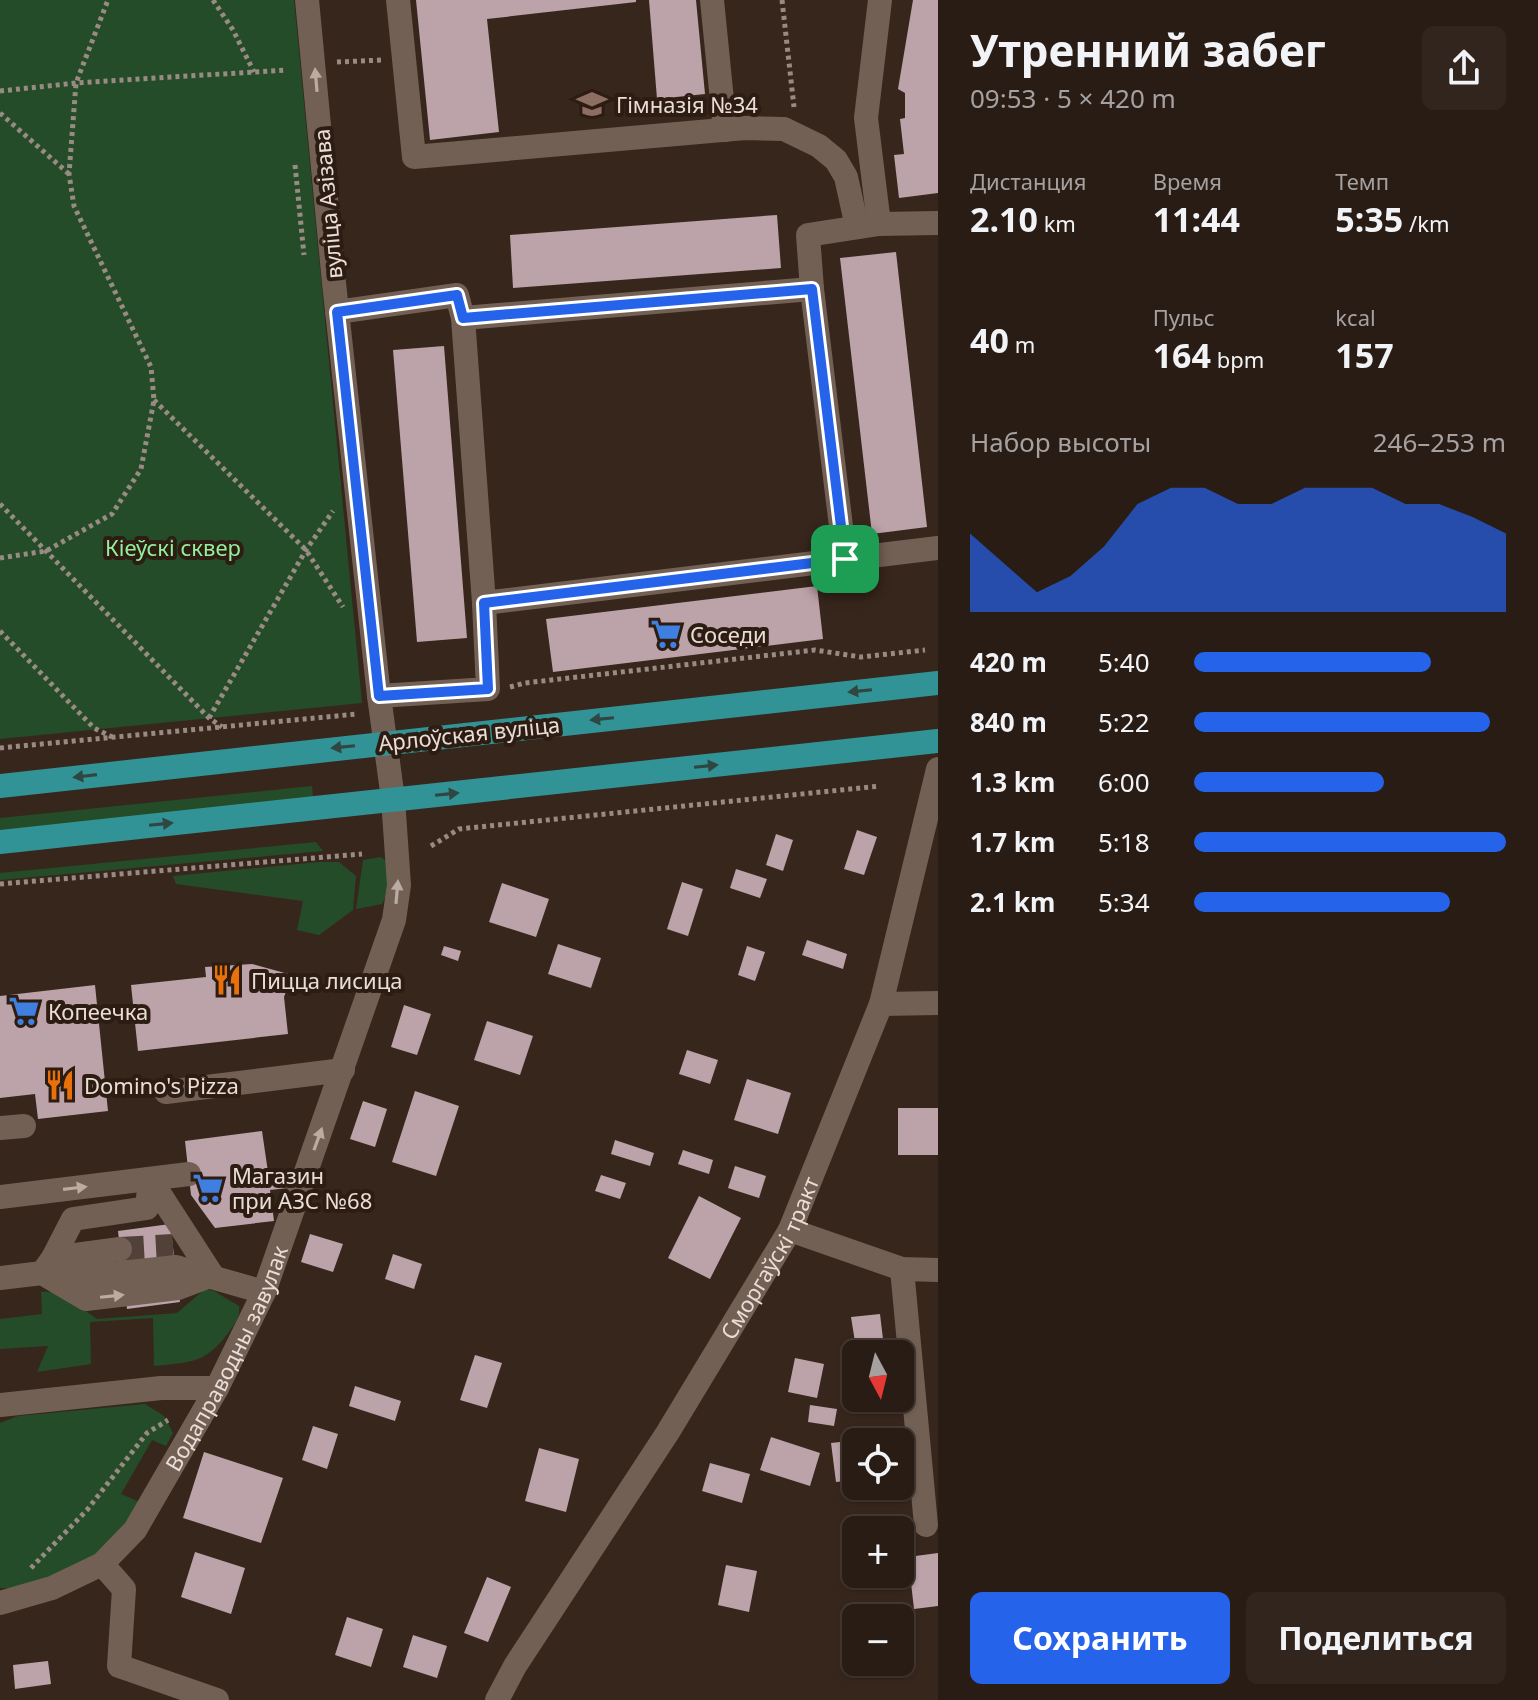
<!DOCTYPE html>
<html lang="ru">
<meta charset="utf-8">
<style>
:root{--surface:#291c15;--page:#31251e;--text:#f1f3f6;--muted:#a5a1a0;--line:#453a34;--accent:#2563eb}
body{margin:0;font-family:"Noto Sans",sans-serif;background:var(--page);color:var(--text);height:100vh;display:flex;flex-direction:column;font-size:30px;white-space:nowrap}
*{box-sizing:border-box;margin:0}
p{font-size:26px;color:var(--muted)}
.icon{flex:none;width:44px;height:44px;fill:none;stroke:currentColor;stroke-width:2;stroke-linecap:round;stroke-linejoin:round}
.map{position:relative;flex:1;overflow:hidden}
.panel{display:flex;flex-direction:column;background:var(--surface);width:600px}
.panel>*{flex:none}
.needle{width:52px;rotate:173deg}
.fabs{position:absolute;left:842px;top:1340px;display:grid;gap:16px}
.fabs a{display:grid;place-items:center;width:72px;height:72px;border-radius:12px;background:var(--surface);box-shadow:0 2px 6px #0004,0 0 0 2px var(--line);font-size:40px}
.pin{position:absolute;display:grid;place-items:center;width:68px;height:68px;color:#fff;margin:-34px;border-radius:16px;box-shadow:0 4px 12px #0006}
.round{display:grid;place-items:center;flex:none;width:84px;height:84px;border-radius:12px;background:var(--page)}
.summary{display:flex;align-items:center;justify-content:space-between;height:136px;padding:0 32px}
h1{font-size:44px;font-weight:700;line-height:60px}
.metrics{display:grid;grid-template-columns:repeat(3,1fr);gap:12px;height:136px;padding:8px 32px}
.metrics div{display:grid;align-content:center}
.metrics b{font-size:34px;font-weight:700}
.metrics small{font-size:22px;font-weight:400}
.metrics p{font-size:22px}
.chart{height:224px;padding:16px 32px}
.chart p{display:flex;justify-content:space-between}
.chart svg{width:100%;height:144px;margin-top:8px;fill:var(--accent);opacity:.7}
.primary-button{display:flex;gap:16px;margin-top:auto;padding:16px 32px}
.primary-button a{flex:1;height:92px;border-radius:12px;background:var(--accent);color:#fff;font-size:32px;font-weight:700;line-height:92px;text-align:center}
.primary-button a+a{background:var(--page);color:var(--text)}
ul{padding:0 32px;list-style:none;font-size:26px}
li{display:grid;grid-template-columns:128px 96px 1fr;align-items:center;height:60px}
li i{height:20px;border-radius:10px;background:var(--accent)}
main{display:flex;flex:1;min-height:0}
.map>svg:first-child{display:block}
.green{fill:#254c29}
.building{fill:#bca2a9}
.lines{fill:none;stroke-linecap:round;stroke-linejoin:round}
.minor-tunnel{stroke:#524138;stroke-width:24;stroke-dasharray:24 12;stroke-linecap:butt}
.path{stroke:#998a83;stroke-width:5;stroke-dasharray:4 4;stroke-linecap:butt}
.minor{stroke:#736054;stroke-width:24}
.major{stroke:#329397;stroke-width:24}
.oneway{fill:#baaba3}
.oneway2{fill:#2f4641}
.route-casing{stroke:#fff;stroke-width:16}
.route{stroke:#2563eb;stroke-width:10}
.labels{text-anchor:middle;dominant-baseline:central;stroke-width:8;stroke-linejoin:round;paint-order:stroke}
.poi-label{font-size:22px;fill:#e9ddd7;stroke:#2d1c12;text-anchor:start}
.street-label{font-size:22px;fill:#e9ddd7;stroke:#2d1c12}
.park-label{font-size:22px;fill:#92f09b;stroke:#2d1c12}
</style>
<main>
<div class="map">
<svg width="938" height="1700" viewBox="0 0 938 1700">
<rect width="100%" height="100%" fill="#37261c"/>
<path class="green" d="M 0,0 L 294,0 L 362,703 L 0,739 Z
M 312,786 L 313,798 L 0,831 L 0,818 Z
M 316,842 L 323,851 L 0,880 L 0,873 Z
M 381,857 L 390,864 L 388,892 L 382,904 L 356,909 L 363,860 Z
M 319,862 L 339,862 L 356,876 L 353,910 L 319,935 L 297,930 L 303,901 L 176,884 L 173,876 Z
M 205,1289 L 214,1291 L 239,1306 C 240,1315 237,1321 231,1329 C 207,1363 194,1362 154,1366 L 153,1318 L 90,1322 L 91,1364 L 37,1372 L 48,1346 L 0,1349 L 0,1319 L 42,1314 L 41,1292 C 63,1289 80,1307 97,1319 L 177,1313 Z
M 145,1404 L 164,1416 L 173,1433 L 166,1446 L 152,1440 L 121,1494 L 140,1502 L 119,1534 L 96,1554 L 25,1589 L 0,1588 L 0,1423 L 18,1416 Z"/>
<path class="building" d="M 416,0 L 636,0 L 636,2 L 487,19 L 499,132 L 430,140 Z
M 649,0 L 696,0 L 705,94 L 657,99 Z
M 913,0 L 938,0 L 938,193 L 899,198 L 894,155 L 904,154 L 900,119 L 905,118 L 905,93 L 898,89 Z
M 777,215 L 781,268 L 513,288 L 510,235 Z
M 896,252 L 927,527 L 872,534 L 840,258 Z
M 444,346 L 467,638 L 417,642 L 393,350 Z
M 817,586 L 823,639 L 553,672 L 546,619 Z
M 857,830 L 877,837 L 864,875 L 844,869 Z
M 776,834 L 793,840 L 783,871 L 766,865 Z
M 736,869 L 767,879 L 760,898 L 730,888 Z
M 682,882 L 703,889 L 688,936 L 667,929 Z
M 502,883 L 549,899 L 536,937 L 489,922 Z
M 807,940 L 847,954 L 843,969 L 802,955 Z
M 558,944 L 601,958 L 591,988 L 548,974 Z
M 444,946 L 461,951 L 458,961 L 441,955 Z
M 747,946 L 765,952 L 755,981 L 738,975 Z
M 252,964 L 292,975 L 284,997 L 288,1034 L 138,1051 L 131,985 L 206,977 L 205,967 Z
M 95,985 L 108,1111 L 38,1119 L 35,1094 L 0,1098 L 0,996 Z
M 404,1005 L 431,1014 L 417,1055 L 391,1047 Z
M 487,1021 L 533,1036 L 520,1075 L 474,1060 Z
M 687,1050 L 718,1060 L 710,1084 L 679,1074 Z
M 747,1079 L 791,1093 L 778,1134 L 734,1120 Z
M 415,1091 L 459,1106 L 436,1176 L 392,1162 Z
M 363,1101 L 387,1109 L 375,1147 L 350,1139 Z
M 898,1108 L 938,1108 L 938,1155 L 898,1155 Z
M 262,1131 L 268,1172 L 285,1170 L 288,1188 L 270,1190 L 274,1221 L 215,1228 L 191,1195 L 185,1141 Z
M 615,1140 L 654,1153 L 650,1166 L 611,1154 Z
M 683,1150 L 713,1160 L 709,1174 L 678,1164 Z
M 735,1166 L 766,1176 L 759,1198 L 728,1188 Z
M 601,1175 L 626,1183 L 620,1199 L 595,1191 Z
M 699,1196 L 741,1218 L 710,1279 L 668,1258 Z
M 170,1224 L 180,1302 L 127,1309 L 118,1231 Z
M 310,1234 L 343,1244 L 333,1272 L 301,1262 Z
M 393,1254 L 422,1264 L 414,1289 L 385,1279 Z
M 880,1314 L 883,1339 L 855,1342 L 851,1317 Z
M 475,1355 L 502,1363 L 487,1408 L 460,1400 Z
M 795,1358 L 824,1364 L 817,1398 L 788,1392 Z
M 355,1386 L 401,1401 L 395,1421 L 349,1406 Z
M 810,1405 L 837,1409 L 834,1426 L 808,1422 Z
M 313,1426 L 338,1434 L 327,1469 L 302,1460 Z
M 892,1436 L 892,1442 L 856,1442 L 856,1480 L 836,1482 L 831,1443 Z
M 771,1437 L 820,1453 L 810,1486 L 760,1470 Z
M 539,1448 L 579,1459 L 566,1512 L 525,1501 Z
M 204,1452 L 283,1478 L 261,1543 L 183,1518 Z
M 710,1463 L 750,1474 L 742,1503 L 702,1491 Z
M 195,1552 L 245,1568 L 231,1614 L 181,1597 Z
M 938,1553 L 938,1606 L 914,1609 L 908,1557 Z
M 726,1565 L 757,1571 L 749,1612 L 718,1605 Z
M 487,1577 L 511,1587 L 488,1642 L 464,1633 Z
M 347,1617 L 383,1629 L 371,1667 L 335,1655 Z
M 413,1635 L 447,1646 L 437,1678 L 403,1667 Z
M 48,1661 L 51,1684 L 15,1689 L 13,1665 Z"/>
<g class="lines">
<path class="minor-tunnel" d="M 120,1249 L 173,1246"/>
<path class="path" d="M 213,0 L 233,30 L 254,72
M 782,0 L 794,107
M 337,62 L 383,60
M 0,91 L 76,83 L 286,70
M 0,113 L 69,174
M 295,165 L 304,255
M 154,400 L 306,550 L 343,607
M 0,504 L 209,718 L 222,727
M 0,558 L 46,551 L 112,514 L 141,469 L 154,400 L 151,367 L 74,206 L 69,174 L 76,83 L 108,0
M 0,631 L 94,728 L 112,737
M 510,687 L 525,683 L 815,650 L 861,657 L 925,650
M 209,718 L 306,550 L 333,511
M 0,748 L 357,714
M 431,846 L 459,829 L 880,786
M 0,884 L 362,854
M 31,1568 L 87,1510 L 147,1433 L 168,1420"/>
<g class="minor">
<path d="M 398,0 L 414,157 L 745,128 L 784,129 L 819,146 L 836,160 L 846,177 L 857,227"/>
<path d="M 712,0 L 725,130"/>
<path d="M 880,0 L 866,118 L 879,224 L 938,223"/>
<path d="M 337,312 L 457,295 L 463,318 L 484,603"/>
<path d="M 463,318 L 812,289"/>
<path d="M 845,559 L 812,289 L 808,235 L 879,224"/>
<path d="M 379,696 L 488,689 L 484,603 L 938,548"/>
<path d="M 881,1004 L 938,1003"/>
<path d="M 166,1092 L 343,1070"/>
<path d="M 0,1128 L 24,1126"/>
<path d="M 150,1179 L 212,1275"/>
<path d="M 0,1197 L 189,1174"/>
<path d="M 790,1230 L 902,1269 L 938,1270"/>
<path d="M 53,1258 L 73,1219 L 147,1208 L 150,1179"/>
<path d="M 902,1269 L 926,1525"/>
<path d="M 42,1273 L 84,1277 L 176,1267 L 264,1292"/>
<path d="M 47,1276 L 86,1299 L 178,1288 L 212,1275"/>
<path d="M 0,1278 L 42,1273 L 53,1258 L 120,1249"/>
<path d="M 0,1405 L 161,1388 L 217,1388"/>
<path d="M 102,1564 L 124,1589 L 119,1666 L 217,1700"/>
<path id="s1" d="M 0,1603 L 52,1588 L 102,1564 L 135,1530 L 217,1388 L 264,1292 L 394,920 L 399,885 L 393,799 L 379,696 L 334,283 L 307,0"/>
<path id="s2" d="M 497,1700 L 515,1666 L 668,1432 L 790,1230 L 881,1004 L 938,769"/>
</g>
<path class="major" d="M 0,786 L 938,683
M 0,842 L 938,741"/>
</g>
<defs><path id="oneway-solid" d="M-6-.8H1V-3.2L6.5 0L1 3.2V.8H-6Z" transform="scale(2)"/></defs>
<g class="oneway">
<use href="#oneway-solid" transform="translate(316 80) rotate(-95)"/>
<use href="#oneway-solid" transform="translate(397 892) rotate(-85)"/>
<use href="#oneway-solid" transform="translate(318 1139) rotate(-70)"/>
<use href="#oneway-solid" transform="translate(75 1188) rotate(-7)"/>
<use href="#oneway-solid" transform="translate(112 1296) rotate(-6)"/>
</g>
<g class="oneway2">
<use href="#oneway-solid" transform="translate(860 691) rotate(174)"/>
<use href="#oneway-solid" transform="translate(602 719) rotate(174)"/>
<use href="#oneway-solid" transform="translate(343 747) rotate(174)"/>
<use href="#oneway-solid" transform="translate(706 766) rotate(-6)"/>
<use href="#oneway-solid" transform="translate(85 776) rotate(173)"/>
<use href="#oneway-solid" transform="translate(447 794) rotate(-6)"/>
<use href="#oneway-solid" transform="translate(161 824) rotate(-6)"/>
</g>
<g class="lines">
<g class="route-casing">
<path id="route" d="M 812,289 L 845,559 L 484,603 L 488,689 L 379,696 L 337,312 L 457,295 L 463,318 Z"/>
</g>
<use href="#route" class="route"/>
</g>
<defs>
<g id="school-bare" transform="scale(2.4)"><path d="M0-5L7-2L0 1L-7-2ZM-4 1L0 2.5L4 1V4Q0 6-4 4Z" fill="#8d6e63" stroke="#2d1c12" stroke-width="2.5" paint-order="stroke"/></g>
<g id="supermarket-bare" transform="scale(2.4)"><path d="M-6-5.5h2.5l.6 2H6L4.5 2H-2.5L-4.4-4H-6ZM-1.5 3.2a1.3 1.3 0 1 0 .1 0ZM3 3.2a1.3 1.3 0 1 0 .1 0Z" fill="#3f7fe0" stroke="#2d1c12" stroke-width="2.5" paint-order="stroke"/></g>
<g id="restaurant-bare" transform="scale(2.4)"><path d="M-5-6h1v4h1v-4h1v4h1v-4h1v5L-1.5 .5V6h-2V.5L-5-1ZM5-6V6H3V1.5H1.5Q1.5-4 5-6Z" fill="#e8710a" stroke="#2d1c12" stroke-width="2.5" paint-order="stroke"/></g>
</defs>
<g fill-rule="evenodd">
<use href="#school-bare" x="592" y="104"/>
<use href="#supermarket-bare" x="666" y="634"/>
<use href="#restaurant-bare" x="227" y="980"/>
<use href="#supermarket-bare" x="24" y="1011"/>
<use href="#restaurant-bare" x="60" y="1085"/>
<use href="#supermarket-bare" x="208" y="1188"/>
</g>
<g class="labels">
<g class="poi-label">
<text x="616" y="104">Гімназія №34</text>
<text x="690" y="634">Соседи</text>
<text x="251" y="980">Пицца лисица</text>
<text x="48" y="1011">Копеечка</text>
<text x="84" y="1085">Domino's Pizza</text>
<text x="232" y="1175">Магазин<tspan x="232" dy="25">при АЗС №68</tspan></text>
</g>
<g class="street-label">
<text transform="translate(327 204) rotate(-95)">вуліца Азізава</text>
<text transform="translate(469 733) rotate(-6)">Арлоўская вуліца</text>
<text stroke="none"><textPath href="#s2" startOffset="520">Сморгаўскі тракт</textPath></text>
<text stroke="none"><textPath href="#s1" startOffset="352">Водаправодны завулак</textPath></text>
</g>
<g class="park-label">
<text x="173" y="547">Кіеўскі сквер</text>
</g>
</g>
</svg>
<div class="fabs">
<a><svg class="needle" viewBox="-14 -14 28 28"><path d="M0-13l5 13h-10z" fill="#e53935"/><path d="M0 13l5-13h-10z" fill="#a5a1a0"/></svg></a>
<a><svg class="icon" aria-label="locate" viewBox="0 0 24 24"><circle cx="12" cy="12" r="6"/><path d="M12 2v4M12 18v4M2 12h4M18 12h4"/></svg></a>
<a>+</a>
<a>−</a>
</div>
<div class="pin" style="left:845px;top:559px;background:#1e9e55"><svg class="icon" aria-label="arrive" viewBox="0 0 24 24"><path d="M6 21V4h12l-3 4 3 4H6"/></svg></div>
</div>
<section class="panel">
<div class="summary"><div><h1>Утренний забег</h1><p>09:53 · 5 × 420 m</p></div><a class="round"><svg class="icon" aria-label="share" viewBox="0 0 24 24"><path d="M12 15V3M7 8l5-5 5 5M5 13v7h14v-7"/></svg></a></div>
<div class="metrics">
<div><p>Дистанция</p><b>2.10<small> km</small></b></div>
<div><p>Время</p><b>11:44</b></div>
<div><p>Темп</p><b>5:35<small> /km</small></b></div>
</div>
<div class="metrics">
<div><b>40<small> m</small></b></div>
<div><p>Пульс</p><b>164<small> bpm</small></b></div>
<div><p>kcal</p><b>157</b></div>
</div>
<div class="chart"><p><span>Набор высоты</span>246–253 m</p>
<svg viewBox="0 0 160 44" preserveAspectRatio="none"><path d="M0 44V20L10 29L20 38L30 33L40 24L50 11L60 6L70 6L80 11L90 11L100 6L110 6L120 6L130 11L140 11L150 15L160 20V44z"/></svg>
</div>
<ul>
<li><b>420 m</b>5:40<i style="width:76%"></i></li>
<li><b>840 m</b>5:22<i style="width:95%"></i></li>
<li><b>1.3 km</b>6:00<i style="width:61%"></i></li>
<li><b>1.7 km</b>5:18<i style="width:100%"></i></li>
<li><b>2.1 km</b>5:34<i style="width:82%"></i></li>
</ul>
<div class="primary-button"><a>Сохранить</a><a>Поделиться</a></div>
</section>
</main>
